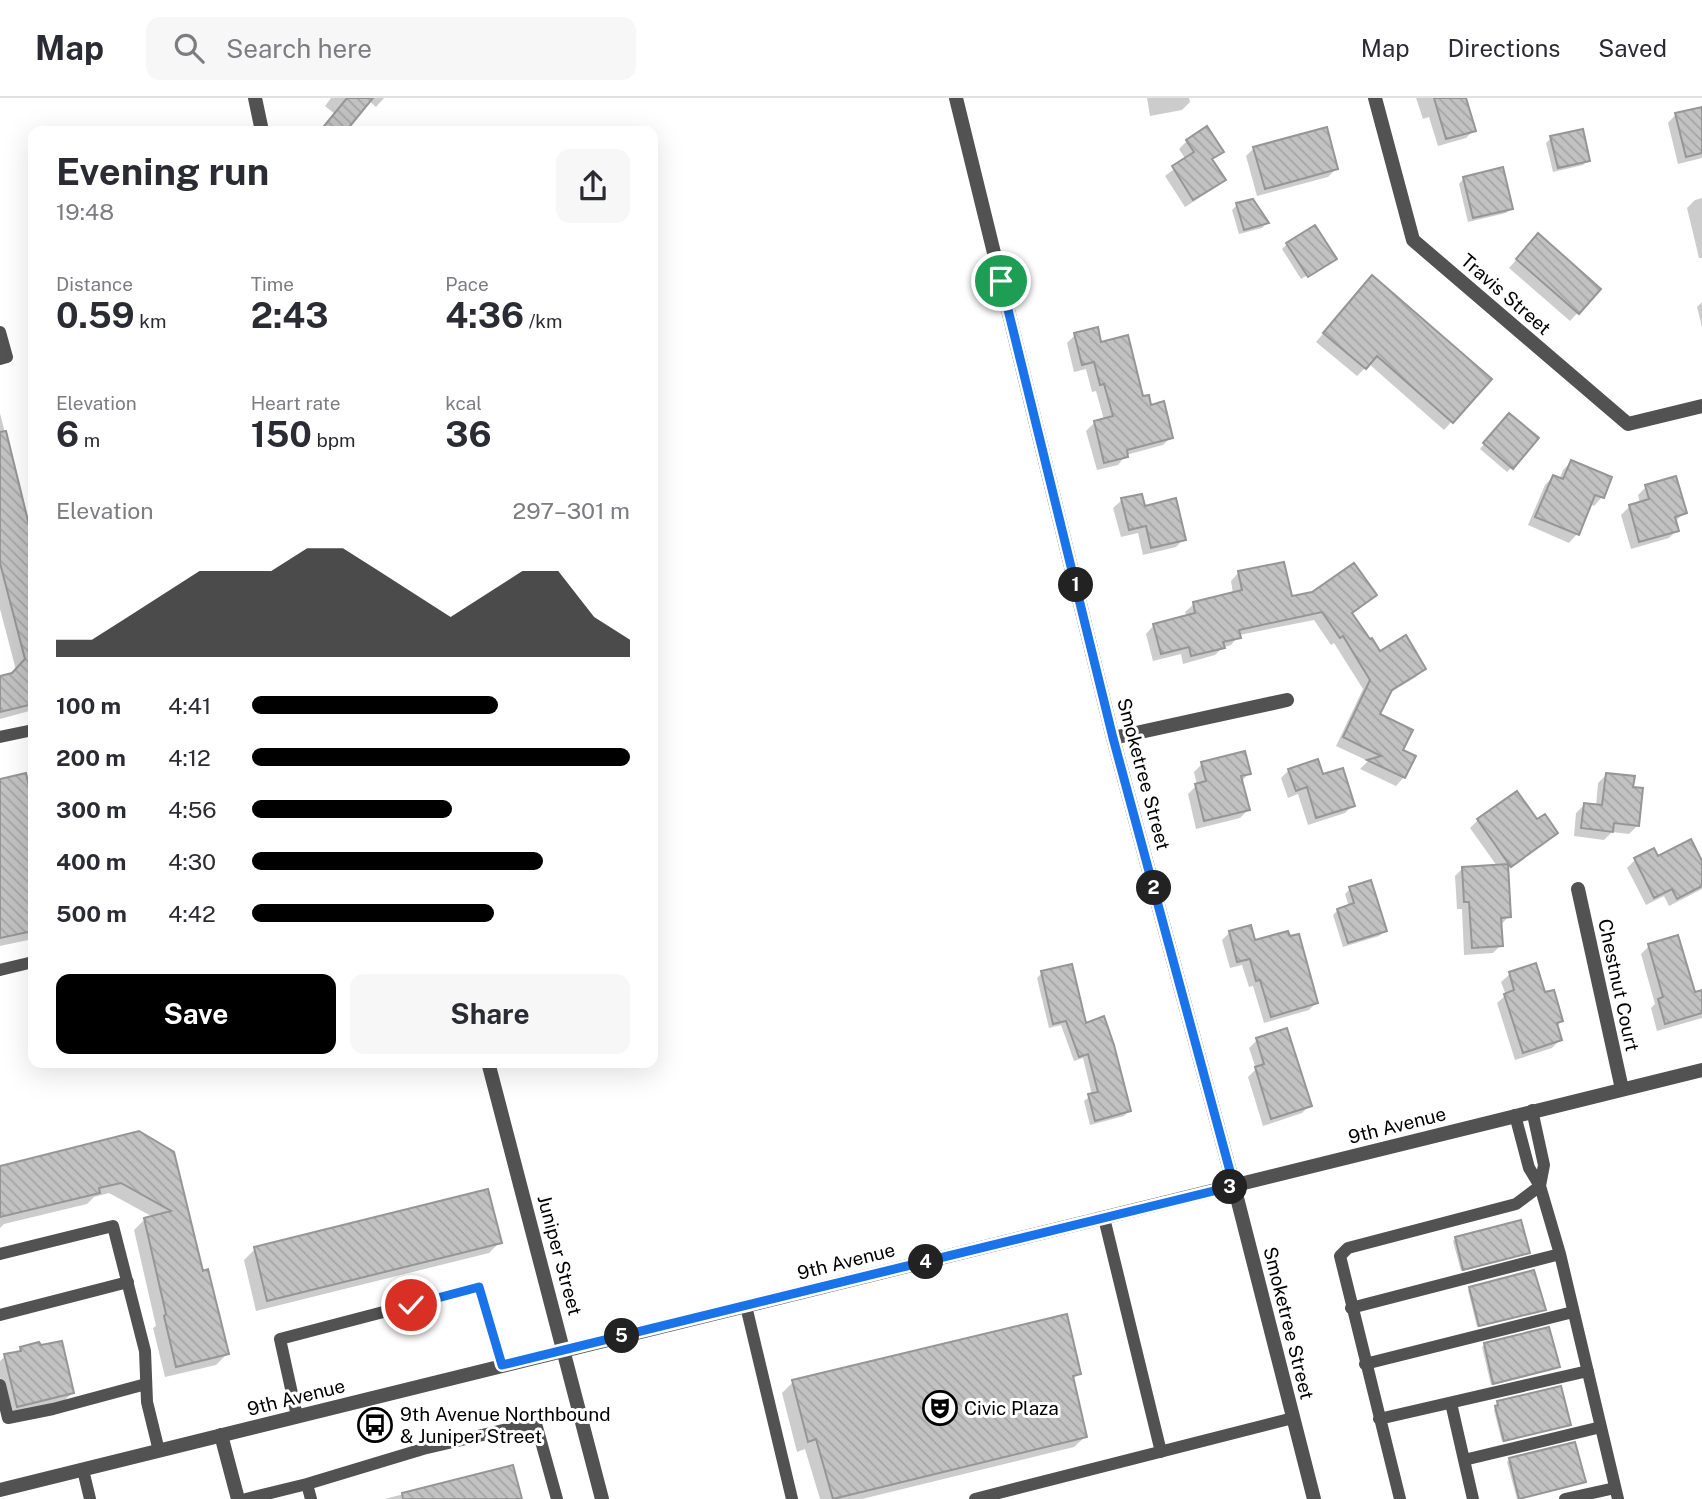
<!DOCTYPE html>
<meta charset="utf-8">
<style>
:root{--surface:#fff;--page:#f7f7f7;--text:#2b2b33;--muted:#7c7c81;--line:#e1e1e2;--accent:#000}
body{margin:0;font-family:"Public Sans",sans-serif;background:var(--page);color:var(--text);height:100vh;display:flex;flex-direction:column;font-size:26px;white-space:nowrap}
*{box-sizing:border-box;margin:0}
p{font-size:23px;color:var(--muted)}
.icon{flex:none;width:38px;height:38px;fill:none;stroke:currentColor;stroke-width:2;stroke-linecap:round;stroke-linejoin:round}
.map{position:relative;flex:1;overflow:hidden}
.side{position:absolute;left:28px;top:28px;width:630px;height:942px;display:flex;flex-direction:column;background:var(--surface);border-radius:14px;box-shadow:0 7px 28px #0002}
.side>*{flex:none}
.pin{position:absolute;display:grid;place-items:center;width:60px;height:60px;color:#fff;margin:-30px;border:4px solid #fff;border-radius:50%;box-shadow:0 2px 7px #0007}
.km{position:absolute;width:35px;height:35px;margin:-18px;border-radius:50%;background:#222;color:#fff;font-size:19px;line-height:35px;text-align:center}
.round{display:grid;place-items:center;flex:none;width:74px;height:74px;border-radius:14px;background:var(--page)}
.headline{display:flex;align-items:center;justify-content:space-between;height:119px;padding:0 28px}
h1{font-size:38px;font-weight:700;line-height:52px}
.stats{display:grid;grid-template-columns:repeat(3,1fr);gap:10px;height:119px;padding:7px 28px}
.stats div{display:grid;align-content:center}
.stats b{font-size:35px;font-weight:700}
.stats small{font-size:19px;font-weight:400}
.stats p{font-size:19px}
.chart{height:196px;padding:14px 28px}
.chart p{display:flex;justify-content:space-between}
.chart svg{width:100%;height:126px;margin-top:7px;fill:var(--accent);opacity:.7}
.action{display:flex;gap:14px;margin-top:auto;padding:14px 28px}
.action a{flex:1;height:80px;border-radius:14px;background:var(--accent);color:#fff;font-size:28px;font-weight:700;line-height:80px;text-align:center}
.action a+a{background:var(--page);color:var(--text)}
ul{padding:0 28px;list-style:none;font-size:23px}
li{display:grid;grid-template-columns:112px 84px 1fr;align-items:center;height:52px}
li i{height:18px;border-radius:9px;background:var(--accent)}
header{display:flex;align-items:center;gap:42px;box-sizing:border-box;height:98px;padding:0 35px;background:var(--surface);border-bottom:2px solid var(--line)}
header strong{font-size:33px}
nav{display:flex;gap:38px;margin-inline-start:auto;font-size:24px}
.search{width:490px;height:63px;background:var(--page);display:flex;align-items:center;gap:18px;box-sizing:border-box;padding:0 24px;border-radius:14px;color:var(--muted);font-size:26px}
.map>svg:first-child{display:block}
.shadow{fill:#0003}
.building{fill:url(#building-back-hatch);stroke:#969696;stroke-width:2}
.lines{fill:none;stroke-linecap:round;stroke-linejoin:round}
.service{stroke:#525252;stroke-width:12}
.minor{stroke:#525252;stroke-width:14}
.tertiary{stroke:#525252;stroke-width:14}
.route-casing{stroke:#fff;stroke-width:14}
.route{stroke:#1a73e8;stroke-width:9}
.labels{text-anchor:middle;dominant-baseline:central;stroke-width:6;stroke-linejoin:round;paint-order:stroke}
.street-label{font-size:19px;fill:#000;stroke:#fff}
.poi-label{font-size:19px;fill:#000;stroke:#fff;text-anchor:start}
</style>
<header>
<strong>Map</strong>
<div class="search"><svg class="icon" aria-label="search" viewBox="0 0 24 24"><circle cx="10" cy="10" r="6"/><path d="M15 15l6 6"/></svg>Search here</div>
<nav><a>Map</a><a>Directions</a><a>Saved</a></nav>
</header>
<div class="map">
<svg width="1702" height="1401" viewBox="0 0 1702 1401">
<defs>
<pattern id="building-back-hatch" width="6" height="6" patternUnits="userSpaceOnUse" patternTransform="scale(1.75)"><rect width="6" height="6" fill="#c2c2c2"/><path d="M-1 5l2 2M0 0l6 6M5-1l2 2" fill="none" stroke="#a5a5a5"/></pattern>
</defs>
<rect width="100%" height="100%" fill="#fff"/>
<path class="shadow" d="M 331,0 L 384,0 L 376,9 L 368,2 L 344,33 L 321,33 L 335,16 L 325,8 Z
M 1147,0 L 1189,0 L 1190,4 L 1182,12 L 1150,18 Z
M 1416,0 L 1464,0 L 1474,32 L 1466,40 L 1438,48 L 1429,19 L 1423,21 Z
M 1702,10 L 1702,60 L 1678,66 L 1668,25 L 1676,16 Z
M 1551,40 L 1588,62 L 1583,67 L 1553,74 L 1546,45 Z
M 1187,43 L 1221,54 L 1211,63 L 1224,82 L 1215,90 L 1185,109 L 1165,78 L 1186,62 L 1179,51 Z
M 1254,50 L 1336,71 L 1328,79 L 1257,98 L 1246,58 Z
M 1464,80 L 1511,110 L 1506,115 L 1468,124 L 1459,86 Z
M 1702,100 L 1702,160 L 1699,160 L 1687,110 L 1695,102 Z
M 1237,107 L 1267,125 L 1262,130 L 1239,136 L 1232,112 Z
M 1287,146 L 1331,163 L 1301,181 L 1282,151 Z
M 1530,146 L 1599,191 L 1570,223 L 1509,170 Z
M 1364,187 L 1490,281 L 1444,332 L 1369,266 L 1357,278 L 1316,244 Z
M 1702,204 L 1702,229 L 1697,209 Z
M 1075,237 L 1100,246 L 1171,339 L 1163,347 L 1126,357 L 1118,367 L 1097,372 L 1086,333 L 1094,325 L 1104,322 L 1096,293 L 1092,294 L 1086,271 L 1074,274 L 1067,245 Z
M 0,315 L 31,441 L 28,444 L 33,464 L 33,612 L 0,621 L 0,580 L 12,577 L 16,572 L 0,511 Z
M 1504,322 L 1512,369 L 1507,374 L 1480,351 Z
M 1571,364 L 1610,380 L 1602,399 L 1594,408 L 1590,406 L 1577,436 L 1569,445 L 1528,427 L 1545,387 L 1553,379 L 1559,382 L 1563,372 Z
M 1646,389 L 1685,415 L 1674,424 L 1677,432 L 1669,440 L 1631,451 L 1621,417 L 1629,409 L 1640,405 L 1638,397 Z
M 1140,398 L 1144,410 L 1184,441 L 1176,449 L 1143,457 L 1138,435 L 1121,439 L 1113,410 L 1122,402 Z
M 1239,474 L 1290,500 L 1374,497 L 1351,516 L 1379,555 L 1424,571 L 1416,579 L 1388,596 L 1378,617 L 1401,653 L 1413,659 L 1404,679 L 1396,688 L 1360,671 L 1368,663 L 1336,648 L 1363,591 L 1334,545 L 1331,547 L 1314,522 L 1239,537 L 1231,547 L 1222,550 L 1215,557 L 1183,566 L 1181,556 L 1153,563 L 1146,536 L 1154,527 L 1187,519 L 1185,514 L 1194,506 L 1233,496 L 1231,483 Z
M 1202,666 L 1249,675 L 1241,684 L 1248,712 L 1240,720 L 1196,731 L 1188,696 L 1197,687 L 1194,674 Z
M 1289,672 L 1322,678 L 1353,707 L 1345,715 L 1308,727 L 1298,696 L 1288,700 L 1281,680 Z
M 25,677 L 33,715 L 33,841 L 0,848 L 0,683 Z
M 1606,677 L 1631,691 L 1637,728 L 1629,736 L 1612,734 L 1604,742 L 1574,738 L 1576,715 L 1585,706 L 1596,708 L 1598,685 Z
M 1478,722 L 1537,723 L 1556,734 L 1506,772 L 1509,818 L 1501,827 L 1501,847 L 1493,855 L 1464,857 L 1462,811 L 1457,811 L 1455,778 L 1463,770 L 1497,768 L 1470,730 Z
M 1657,760 L 1702,767 L 1702,791 L 1669,808 L 1664,798 L 1646,807 L 1627,770 L 1635,762 Z
M 1350,791 L 1385,833 L 1379,838 L 1343,849 L 1333,817 L 1338,812 L 1349,809 L 1345,796 Z
M 1250,829 L 1254,844 L 1316,905 L 1309,912 L 1264,925 L 1253,888 L 1249,889 L 1242,867 L 1230,870 L 1222,842 L 1229,835 Z
M 1649,848 L 1693,896 L 1702,893 L 1702,920 L 1657,933 L 1651,910 L 1655,906 L 1641,856 Z
M 1042,875 L 1084,927 L 1129,1013 L 1124,1018 L 1090,1027 L 1084,1003 L 1092,997 L 1083,960 L 1074,963 L 1061,927 L 1049,930 L 1037,880 Z
M 1510,876 L 1544,896 L 1561,922 L 1556,928 L 1560,942 L 1552,950 L 1515,962 L 1497,905 L 1506,897 L 1501,884 Z
M 1257,942 L 1310,1007 L 1302,1015 L 1263,1028 L 1248,979 L 1256,971 L 1249,950 Z
M 139,1034 L 202,1175 L 227,1256 L 216,1267 L 165,1279 L 153,1230 L 156,1228 L 134,1132 L 145,1121 L 153,1119 L 109,1095 L 94,1099 L 87,1106 L 4,1126 L 0,1130 L 0,1070 Z
M 1520,1125 L 1528,1154 L 1526,1156 L 1461,1173 L 1453,1143 L 1455,1141 Z
M 500,1144 L 489,1155 L 256,1213 L 244,1162 L 255,1151 Z
M 1470,1190 L 1544,1211 L 1477,1229 L 1468,1192 Z
M 1548,1231 L 1558,1269 L 1556,1271 L 1491,1287 L 1482,1249 L 1484,1247 Z
M 21,1250 L 72,1295 L 64,1303 L 9,1316 L 0,1279 L 0,1263 L 5,1258 L 16,1256 Z
M 1079,1275 L 1072,1282 L 1086,1338 L 1074,1349 L 862,1401 L 820,1401 L 805,1351 L 797,1354 L 782,1295 L 793,1284 Z
M 1498,1304 L 1569,1327 L 1502,1344 L 1494,1312 Z
M 1574,1346 L 1584,1384 L 1582,1386 L 1517,1401 L 1507,1364 L 1509,1362 Z
M 512,1369 L 520,1401 L 384,1401 Z"/>
<path class="building" d="M 347,0 L 373,0 L 346,33 L 320,33 Z
M 1434,0 L 1466,0 L 1476,33 L 1446,41 Z
M 1702,9 L 1702,55 L 1686,59 L 1675,15 Z
M 1207,28 L 1224,54 L 1212,61 L 1226,82 L 1193,102 L 1172,68 L 1194,54 L 1186,42 Z
M 1327,29 L 1338,71 L 1265,91 L 1253,49 Z
M 1583,31 L 1590,63 L 1558,70 L 1550,38 Z
M 1503,69 L 1513,111 L 1473,120 L 1463,79 Z
M 1253,101 L 1269,125 L 1244,132 L 1236,105 Z
M 1315,127 L 1337,161 L 1308,179 L 1286,145 Z
M 1538,135 L 1601,191 L 1579,216 L 1516,161 Z
M 1372,177 L 1492,281 L 1453,325 L 1377,258 L 1366,271 L 1323,235 Z
M 1098,229 L 1101,244 L 1128,237 L 1143,298 L 1149,297 L 1151,307 L 1164,303 L 1173,340 L 1127,352 L 1128,359 L 1104,365 L 1094,323 L 1113,318 L 1104,286 L 1100,287 L 1094,264 L 1082,267 L 1074,235 Z
M 1509,315 L 1539,340 L 1513,371 L 1483,345 Z
M 6,333 L 33,443 L 33,606 L 0,614 L 0,578 L 12,575 L 25,561 L 0,465 L 0,334 Z
M 1571,362 L 1612,379 L 1604,400 L 1595,397 L 1579,437 L 1535,419 L 1553,377 L 1563,381 Z
M 1676,378 L 1687,415 L 1675,419 L 1679,433 L 1639,444 L 1629,407 L 1649,401 L 1645,387 Z
M 1142,396 L 1145,408 L 1176,400 L 1186,442 L 1151,450 L 1146,428 L 1129,432 L 1121,400 Z
M 1284,464 L 1292,498 L 1312,494 L 1354,465 L 1377,497 L 1352,515 L 1370,541 L 1372,540 L 1380,553 L 1406,537 L 1426,571 L 1392,592 L 1380,616 L 1413,632 L 1403,652 L 1416,658 L 1405,680 L 1367,662 L 1381,658 L 1343,639 L 1370,582 L 1343,538 L 1340,540 L 1322,514 L 1239,532 L 1241,540 L 1223,544 L 1225,550 L 1191,558 L 1189,549 L 1161,556 L 1153,526 L 1195,515 L 1193,504 L 1242,492 L 1238,473 Z
M 1245,653 L 1251,676 L 1241,678 L 1250,712 L 1204,723 L 1195,686 L 1206,683 L 1201,664 Z
M 1318,661 L 1323,676 L 1343,670 L 1355,708 L 1316,720 L 1307,689 L 1296,693 L 1288,671 Z
M 26,675 L 33,706 L 33,833 L 0,840 L 0,681 Z
M 1606,675 L 1635,678 L 1633,689 L 1643,690 L 1639,728 L 1614,725 L 1613,734 L 1581,730 L 1584,705 L 1602,707 Z
M 1517,693 L 1537,721 L 1545,716 L 1558,735 L 1511,769 L 1477,721 Z
M 1691,741 L 1702,763 L 1702,788 L 1677,801 L 1672,791 L 1654,800 L 1634,760 L 1654,750 L 1658,758 Z
M 1508,766 L 1511,819 L 1501,820 L 1503,848 L 1472,850 L 1469,804 L 1464,804 L 1462,769 Z
M 1371,782 L 1387,833 L 1348,845 L 1337,811 L 1354,805 L 1349,789 Z
M 1251,827 L 1255,842 L 1288,833 L 1290,838 L 1299,836 L 1318,905 L 1271,919 L 1260,882 L 1256,883 L 1250,861 L 1237,864 L 1229,833 Z
M 1678,837 L 1695,894 L 1702,892 L 1702,915 L 1665,926 L 1658,901 L 1663,899 L 1648,846 Z
M 1536,865 L 1545,894 L 1554,892 L 1563,923 L 1557,925 L 1562,942 L 1523,955 L 1504,896 L 1514,892 L 1509,874 Z
M 1072,866 L 1086,925 L 1104,918 L 1114,947 L 1131,1013 L 1095,1023 L 1088,996 L 1098,994 L 1088,956 L 1079,959 L 1066,923 L 1053,926 L 1041,873 Z
M 1287,930 L 1312,1008 L 1271,1021 L 1255,969 L 1264,966 L 1256,940 Z
M 139,1033 L 174,1054 L 203,1173 L 208,1171 L 229,1256 L 176,1269 L 164,1218 L 166,1216 L 144,1120 L 171,1113 L 121,1085 L 99,1090 L 100,1095 L 0,1119 L 0,1068 Z
M 488,1091 L 502,1145 L 267,1203 L 254,1149 Z
M 1521,1122 L 1530,1155 L 1463,1172 L 1455,1139 Z
M 1534,1172 L 1546,1212 L 1479,1228 L 1469,1189 Z
M 1067,1216 L 1081,1276 L 1073,1278 L 1087,1339 L 833,1401 L 816,1341 L 808,1344 L 792,1282 Z
M 1549,1229 L 1560,1269 L 1493,1286 L 1484,1245 Z
M 62,1243 L 74,1295 L 17,1309 L 4,1256 L 21,1253 L 20,1249 L 39,1244 L 41,1247 Z
M 1561,1288 L 1571,1327 L 1504,1343 L 1495,1308 L 1498,1307 L 1497,1303 Z
M 1575,1344 L 1586,1384 L 1519,1401 L 1509,1360 Z
M 513,1367 L 522,1401 L 403,1401 L 402,1395 Z"/>
<g class="lines">
<path class="service" d="M 0,234 L 7,259 L 0,261
M 0,639 L 33,632
M 0,872 L 33,864
M 1515,1017 L 1529,1070 L 1540,1088 L 1544,1067 L 1532,1012
M 1104,1120 L 1161,1354
M 0,1156 L 113,1128 L 145,1253 L 147,1304 L 159,1353
M 746,1208 L 792,1401
M 1351,1210 L 1560,1156
M 0,1217 L 128,1184
M 1365,1266 L 1573,1214
M 0,1287 L 8,1320 L 53,1311 L 146,1286
M 1451,1305 L 1464,1362 L 1601,1329
M 297,1318 L 280,1241 L 479,1189 L 502,1267
M 1379,1321 L 1588,1273
M 1464,1362 L 1473,1401
M 83,1372 L 90,1401
M 246,1401 L 307,1386
M 311,1401 L 307,1386 L 423,1351 L 525,1327 L 537,1329 L 557,1401
M 975,1401 L 1293,1320
M 1400,1401 L 1340,1158 L 1348,1150 L 1516,1106 L 1540,1088 L 1560,1156 L 1618,1401
M 1565,1401 L 1615,1390"/>
<path class="minor" d="M 255,0 L 262,33
M 956,0 L 1113,640 L 1234,1088 L 1314,1401
M 1375,0 L 1413,142 L 1628,326 L 1702,308
M 1113,640 L 1287,602
M 1578,791 L 1622,991
M 488,964 L 602,1401
M 221,1337 L 238,1401"/>
<path class="tertiary" d="M 0,1392 L 1702,972"/>
</g>
<g class="lines">
<g class="route-casing">
<path id="route" d="M 411,1207 L 479,1189 L 502,1267 L 1234,1088 L 1113,640 L 1001,183"/>
</g>
<use href="#route" class="route"/>
</g>
<defs>
<g id="theatre-ring" transform="scale(1.75)"><circle r="9.5" fill="#fff" stroke="#000" stroke-width="1.5"/><path d="M-5-5.5Q0-4 5-5.5V0Q5 5 0 6Q-5 5-5 0ZM-3.3-2.5H-1v1.5H-3.3ZM1-2.5H3.3v1.5H1ZM-2.8 1Q0 5.5 2.8 1Z" fill="#000"/></g>
<g id="bus-ring" transform="scale(1.75)"><circle r="9.5" fill="#fff" stroke="#000" stroke-width="1.5"/><path d="M-5-6H5V4H4V6H2V4H-2V6H-4V4H-5ZM-3.5-4V0h7V-4ZM-3.5 1.2v1.5H-2V1.2ZM2 1.2v1.5H3.5V1.2Z" fill="#000"/></g>
</defs>
<g fill-rule="evenodd">
<use href="#theatre-ring" x="940" y="1310"/>
<use href="#bus-ring" x="375" y="1327"/>
</g>
<g class="labels">
<g class="street-label">
<text transform="translate(1506 196) rotate(41)">Travis Street</text>
<text transform="translate(1144 676) rotate(75)">Smoketree Street</text>
<text transform="translate(1619 887) rotate(78)">Chestnut Court</text>
<text transform="translate(1397 1027) rotate(-14)">9th Avenue</text>
<text transform="translate(560 1157) rotate(75)">Juniper Street</text>
<text transform="translate(846 1163) rotate(-14)">9th Avenue</text>
<text transform="translate(1289 1225) rotate(76)">Smoketree Street</text>
<text transform="translate(296 1299) rotate(-14)">9th Avenue</text>
</g>
<g class="poi-label">
<text x="964" y="1310">Civic Plaza</text>
<text x="400" y="1316">9th Avenue Northbound<tspan x="400" dy="22">&amp; Juniper Street</tspan></text>
</g>
</g>
</svg>
<div class="pin" style="left:1001px;top:183px;background:#1e9e55"><svg class="icon" aria-label="arrive" viewBox="0 0 24 24"><path d="M6 21V4h12l-3 4 3 4H6"/></svg></div>
<div class="pin" style="left:411px;top:1207px;background:#d93025"><svg class="icon" aria-label="check" viewBox="0 0 24 24"><path d="M5 12l5 5 9-10"/></svg></div>
<b class="km" style="left:1076px;top:487px">1</b>
<b class="km" style="left:1154px;top:790px">2</b>
<b class="km" style="left:1230px;top:1089px">3</b>
<b class="km" style="left:926px;top:1164px">4</b>
<b class="km" style="left:622px;top:1238px">5</b>
<section class="side">
<div class="headline"><div><h1>Evening run</h1><p>19:48</p></div><a class="round"><svg class="icon" aria-label="share" viewBox="0 0 24 24"><path d="M12 15V3M7 8l5-5 5 5M5 13v7h14v-7"/></svg></a></div>
<div class="stats">
<div><p>Distance</p><b>0.59<small> km</small></b></div>
<div><p>Time</p><b>2:43</b></div>
<div><p>Pace</p><b>4:36<small> /km</small></b></div>
</div>
<div class="stats">
<div><p>Elevation</p><b>6<small> m</small></b></div>
<div><p>Heart rate</p><b>150<small> bpm</small></b></div>
<div><p>kcal</p><b>36</b></div>
</div>
<div class="chart"><p><span>Elevation</span>297–301 m</p>
<svg viewBox="0 0 160 44" preserveAspectRatio="none"><path d="M0 44V38L10 38L20 30L30 22L40 14L50 14L60 14L70 6L80 6L90 14L100 22L110 30L120 22L130 14L140 14L150 30L160 38V44z"/></svg>
</div>
<ul>
<li><b>100 m</b>4:41<i style="width:65%"></i></li>
<li><b>200 m</b>4:12<i style="width:100%"></i></li>
<li><b>300 m</b>4:56<i style="width:53%"></i></li>
<li><b>400 m</b>4:30<i style="width:77%"></i></li>
<li><b>500 m</b>4:42<i style="width:64%"></i></li>
</ul>
<div class="action"><a>Save</a><a>Share</a></div>
</section>
</div>
